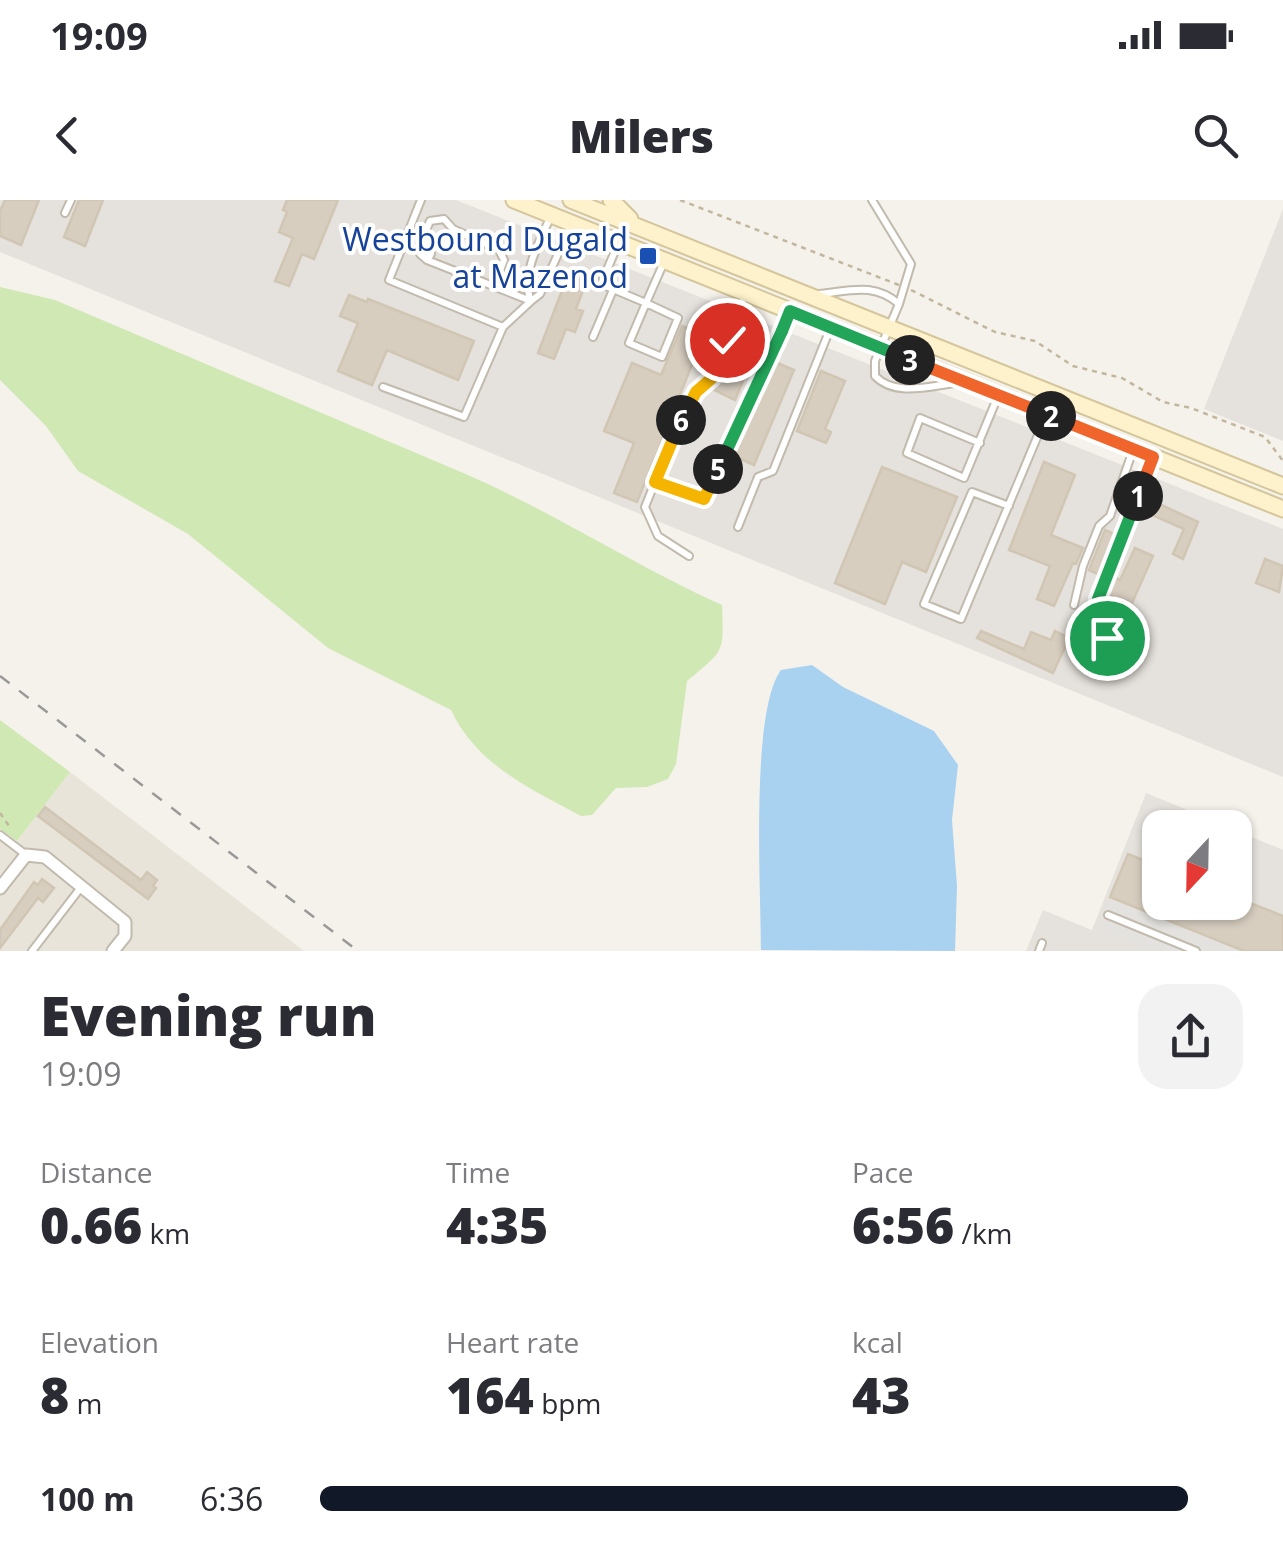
<!DOCTYPE html>
<style>
:root{--surface:#fff;--page:#f2f2f3;--text:#2b2b33;--muted:#7c7c81;--accent:#111827}
body{margin:0;font-family:"Open Sans",sans-serif;background:var(--page);color:var(--text);height:100vh;display:flex;flex-direction:column;font-size:38px;white-space:nowrap}
*{box-sizing:border-box;margin:0}
p{font-size:32px;color:var(--muted)}
.icon{flex:none;width:55px;height:55px;fill:none;stroke:currentColor;stroke-width:2;stroke-linecap:round;stroke-linejoin:round}
.map{position:relative;height:751px;overflow:hidden}
.sheet{display:flex;flex-direction:column;background:var(--surface);flex:1}
.sheet>*{flex:none}
.needle{width:65px;rotate:202deg}
.buttons{position:absolute;left:1142px;top:610px;display:grid;gap:20px}
.buttons a{display:grid;place-items:center;width:110px;height:110px;border-radius:20px;background:var(--surface);box-shadow:0 2px 8px #0004;font-size:50px}
.pin{position:absolute;display:grid;place-items:center;width:85px;height:85px;color:#fff;margin:-42px;border:5px solid #fff;border-radius:50%;box-shadow:0 2px 10px #0007}
.km{position:absolute;width:50px;height:50px;margin:-25px;border-radius:50%;background:#222;color:#fff;font-size:28px;line-height:50px;text-align:center}
.round{display:grid;place-items:center;flex:none;width:105px;height:105px;border-radius:30px;background:var(--page)}
.head{display:flex;align-items:center;justify-content:space-between;height:170px;padding:0 40px}
h1{font-size:55px;font-weight:800;line-height:75px}
.figures{display:grid;grid-template-columns:repeat(3,1fr);gap:15px;height:170px;padding:10px 40px}
.figures div{display:grid;align-content:center}
.figures b{font-size:50px;font-weight:800}
.figures small{font-size:28px;font-weight:400}
.figures p{font-size:28px}
ul{padding:0 40px;list-style:none;font-size:32px}
li{display:grid;grid-template-columns:160px 120px 1fr;align-items:center;height:75px}
li i{height:25px;border-radius:12px;background:var(--accent)}
.status{display:flex;justify-content:space-between;align-items:center;height:70px;padding:0 50px;background:var(--surface);direction:ltr}
.status svg{height:28px;fill:currentColor}
header{display:flex;justify-content:space-between;align-items:center;height:130px;padding:0 40px;background:var(--surface);font-size:45px;font-weight:800}
.map>svg:first-child{display:block}
.residential{fill:#e9e4d9}
.industrial{fill:#e5e1dc}
.green{fill:#d0e8b4}
.parking{fill:#e4e2df}
.water{fill:#a8d2f0}
.building{fill:#d7cec0;stroke:#d1c6b3;stroke-width:2.5}
.lines{fill:none;stroke-linecap:round;stroke-linejoin:round}
.lane-casing{stroke:#c1baad;stroke-width:10}
.street-casing{stroke:#c1baad;stroke-width:15}
.secondary-casing{stroke:#d4c69a;stroke-width:19}
.path{stroke:#c2b69e;stroke-width:2.5;stroke-dasharray:5 5;stroke-linecap:butt}
.lane{stroke:#fff;stroke-width:6}
.street{stroke:#fff;stroke-width:11}
.secondary{stroke:#fef2cc;stroke-width:15}
.rail{stroke:#999;stroke-width:2.5;stroke-dasharray:12 12;stroke-linecap:butt}
.split-1-casing{stroke:#fff;stroke-width:20}
.split-2-casing{stroke:#fff;stroke-width:20}
.split-3-casing{stroke:#fff;stroke-width:20}
.split-4-casing{stroke:#fff;stroke-width:20}
.split-5-casing{stroke:#fff;stroke-width:20}
.split-6-casing{stroke:#fff;stroke-width:20}
.split-7-casing{stroke:#fff;stroke-width:20}
.split-1{stroke:#22a559;stroke-width:12}
.split-2{stroke:#f0652b;stroke-width:12}
.split-3{stroke:#f0652b;stroke-width:12}
.split-4{stroke:#22a559;stroke-width:12}
.split-5{stroke:#22a559;stroke-width:12}
.split-6{stroke:#f5b400;stroke-width:12}
.split-7{stroke:#f5b400;stroke-width:12}
.transit-dot{fill:#1a4fb4;stroke:#fff;stroke-width:4}
.labels{text-anchor:middle;dominant-baseline:central;stroke-width:8;stroke-linejoin:round;paint-order:stroke}
.transit-label{font-size:32px;fill:#164399;stroke:#fff;text-anchor:end}
</style>
<div class="status"><b>19:09</b><svg viewBox="0 0 49 12"><path d="M0 12V9h3v3zM5 12V6h3v6zM10 12V3h3v9zM15 12V0h3v12zM26 1h20v11H26zM47 4h2v5h-2z"/></svg></div>
<header><svg class="icon" aria-label="back" viewBox="0 0 24 24"><path d="M15 5l-7 7 7 7"/></svg>Milers<svg class="icon" aria-label="search" viewBox="0 0 24 24"><circle cx="10" cy="10" r="6"/><path d="M15 15l6 6"/></svg></header>
<div class="map">
<svg width="1283" height="751" viewBox="0 0 1283 751">
<rect width="100%" height="100%" fill="#f5f2eb"/>
<path class="residential" d="M 70,572 L 304,751 L 0,751 L 0,641 L 11,649 Z"/>
<path class="industrial" d="M 0,0 L 456,0 L 1283,329 L 1283,577 L 0,52 Z
M 1283,9 L 1283,241 L 1204,209 Z
M 1146,593 L 1229,627 L 1160,628 L 1160,702 L 1235,702 L 1235,630 L 1283,650 L 1283,751 L 1026,751 L 1043,710 L 1092,730 Z"/>
<path class="green" d="M 0,87 L 55,100 L 468,275 C 555,313 635,366 722,405 C 724,454 724,450 687,481 L 676,564 L 668,579 L 647,587 L 616,588 L 592,615 L 581,616 C 530,589 476,564 451,510 L 328,448 L 188,334 L 78,271 L 46,226 L 0,180 Z
M 0,520 L 70,572 L 17,641 L 0,629 Z"/>
<path class="parking" d="M 1110,697 L 1244,751 L 1138,751 L 1140,745 L 1100,729 Z"/>
<path class="water" d="M 812,465 L 843,487 L 934,531 L 958,565 L 952,620 L 957,686 L 955,751 L 761,750 C 761,691 750,512 781,470 Z"/>
<path class="building" d="M 5,0 L 39,0 L 21,45 L 0,36 L 0,11 Z
M 79,0 L 103,0 L 85,46 L 64,37 Z
M 287,0 L 338,0 L 314,59 L 302,54 L 289,86 L 275,81 L 293,38 L 279,32 L 287,12 L 283,10 Z
M 571,67 L 589,74 L 576,109 L 583,111 L 575,132 L 566,129 L 554,159 L 538,153 Z
M 349,95 L 367,102 L 368,99 L 474,141 L 458,180 L 387,150 L 372,185 L 338,171 L 358,123 L 340,116 Z
M 682,126 L 697,132 L 691,137 L 694,144 L 690,155 L 695,157 L 637,302 L 614,293 L 634,243 L 604,231 L 632,163 L 661,175 Z
M 734,140 L 756,150 L 735,200 L 714,190 Z
M 775,162 L 794,170 L 754,265 L 734,256 Z
M 821,171 L 845,181 L 825,229 L 831,232 L 826,243 L 797,231 Z
M 1044,262 L 1075,275 L 1051,335 L 1083,348 L 1076,364 L 1073,363 L 1054,406 L 1037,399 L 1050,366 L 1009,350 Z
M 882,267 L 957,297 L 926,372 L 902,362 L 885,404 L 835,383 Z
M 1155,302 L 1198,322 L 1183,359 L 1173,354 L 1184,329 L 1150,314 Z
M 1105,330 L 1116,335 L 1100,375 L 1089,370 Z
M 1135,348 L 1153,356 L 1131,405 L 1107,394 L 1114,377 L 1120,380 Z
M 1265,359 L 1283,366 L 1279,392 L 1256,383 Z
M 981,431 L 1024,449 L 1031,432 L 1051,440 L 1055,431 L 1069,438 L 1053,473 L 977,438 Z
M 45,607 L 141,680 L 147,672 L 157,680 L 153,686 L 156,688 L 148,699 L 38,616 Z
M 1128,654 L 1160,667 L 1160,702 L 1235,702 L 1235,697 L 1283,716 L 1283,751 L 1244,751 L 1110,697 Z
M 42,679 L 54,688 L 43,702 L 38,698 L 0,748 L 0,730 L 34,682 L 38,685 Z"/>
<g class="lines">
<g class="lane-casing">
<path id="lane" d="M 421,0 L 389,80 L 503,127
M 872,0 L 911,64 L 899,104
M 65,13 L 71,0
M 551,16 C 540,40 520,76 531,101 L 540,94 L 571,25
M 422,40 L 429,43 L 431,54 L 427,60
M 618,44 L 601,84 L 646,103 L 664,62
M 444,50 L 453,29
M 819,94 C 850,91 874,82 899,104 L 875,161 L 875,176 C 895,197 929,186 956,183
M 646,103 L 678,118 L 662,157 L 629,143 Z
M 593,137 L 613,90
M 698,139 L 724,149
M 383,187 L 464,217 L 503,127 L 531,101 L 427,60 L 420,54 L 419,46 L 430,21 L 444,19 L 453,29 L 499,50 L 504,60 L 494,86
M 980,243 L 920,218 L 907,253 L 964,278 L 998,196
M 655,281 L 704,299 L 751,202 L 789,112
M 1009,306 L 972,292 L 924,404 L 961,419 L 1046,216
M 738,327 L 758,277 L 773,271 L 830,129
M 689,356 L 658,336 L 645,307 L 677,227 L 696,191 L 712,177 L 745,95
M 1074,405 L 1083,366 L 1099,326 L 1110,316 L 1133,250
M 1107,438 L 1097,415 L 1098,399 L 1153,257
M 0,635 L 25,654
M 1108,715 L 1196,751
M 32,751 L 82,686
M 1039,751 L 1042,743"/>
</g>
<g class="street-casing">
<path id="street" d="M 0,688 L 26,655 L 45,657 L 125,722 L 125,736 L 113,751"/>
</g>
<g class="secondary-casing">
<path id="secondary" d="M 514,0 L 1283,309
M 571,0 L 1283,286
M 611,0 L 630,19"/>
</g>
<path class="path" d="M 680,0 L 899,85
M 911,90 L 995,132 L 1035,141 L 1073,166 L 1122,178 L 1163,202 L 1191,208 L 1265,237 L 1283,261
M 0,613 L 9,626"/>
<use href="#lane" class="lane"/>
<use href="#street" class="street"/>
<use href="#secondary" class="secondary"/>
<path class="rail" d="M 0,476 L 358,751"/>
</g>
<g class="lines">
<g class="split-1-casing">
<path id="split-1" d="M 1107,438 L 1096,416 L 1098,399 L 1138,296"/>
</g>
<g class="split-2-casing">
<path id="split-2" d="M 1051,216 L 1153,257 L 1138,296"/>
</g>
<g class="split-3-casing">
<path id="split-3" d="M 910,160 L 1051,216"/>
</g>
<g class="split-4-casing">
<path id="split-4" d="M 782,131 L 790,111 L 910,160"/>
</g>
<g class="split-5-casing">
<path id="split-5" d="M 718,269 L 782,131"/>
</g>
<g class="split-6-casing">
<path id="split-6" d="M 681,220 L 655,282 L 704,299 L 718,269"/>
</g>
<g class="split-7-casing">
<path id="split-7" d="M 681,220 L 696,192 L 712,178 L 727,140"/>
</g>
<use href="#split-1" class="split-1"/>
<use href="#split-2" class="split-2"/>
<use href="#split-3" class="split-3"/>
<use href="#split-4" class="split-4"/>
<use href="#split-5" class="split-5"/>
<use href="#split-6" class="split-6"/>
<use href="#split-7" class="split-7"/>
</g>
<rect class="transit-dot" x="638" y="46" width="20" height="20" rx="5"/>
<g class="labels">
<g class="transit-label">
<text x="628" y="38">Westbound Dugald<tspan x="628" dy="37">at Mazenod</tspan></text>
</g>
</g>
</svg>
<div class="buttons">
<a><svg class="needle" viewBox="-14 -14 28 28"><path d="M0-13l5 13h-10z" fill="#e53935"/><path d="M0 13l5-13h-10z" fill="#7c7c81"/></svg></a>
</div>
<div class="pin" style="left:1107px;top:438px;background:#1e9e55"><svg class="icon" aria-label="arrive" viewBox="0 0 24 24"><path d="M6 21V4h12l-3 4 3 4H6"/></svg></div>
<div class="pin" style="left:727px;top:140px;background:#d93025"><svg class="icon" aria-label="check" viewBox="0 0 24 24"><path d="M5 12l5 5 9-10"/></svg></div>
<b class="km" style="left:1138px;top:296px">1</b>
<b class="km" style="left:1051px;top:216px">2</b>
<b class="km" style="left:910px;top:160px">3</b>
<b class="km" style="left:718px;top:269px">5</b>
<b class="km" style="left:681px;top:220px">6</b>
</div>
<section class="sheet">
<div class="head"><div><h1>Evening run</h1><p>19:09</p></div><a class="round"><svg class="icon" aria-label="share" viewBox="0 0 24 24"><path d="M12 15V3M7 8l5-5 5 5M5 13v7h14v-7"/></svg></a></div>
<div class="figures">
<div><p>Distance</p><b>0.66<small> km</small></b></div>
<div><p>Time</p><b>4:35</b></div>
<div><p>Pace</p><b>6:56<small> /km</small></b></div>
</div>
<div class="figures">
<div><p>Elevation</p><b>8<small> m</small></b></div>
<div><p>Heart rate</p><b>164<small> bpm</small></b></div>
<div><p>kcal</p><b>43</b></div>
</div>
<ul>
<li><b>100 m</b>6:36<i style="width:94%"></i></li>
</ul>
</section>
